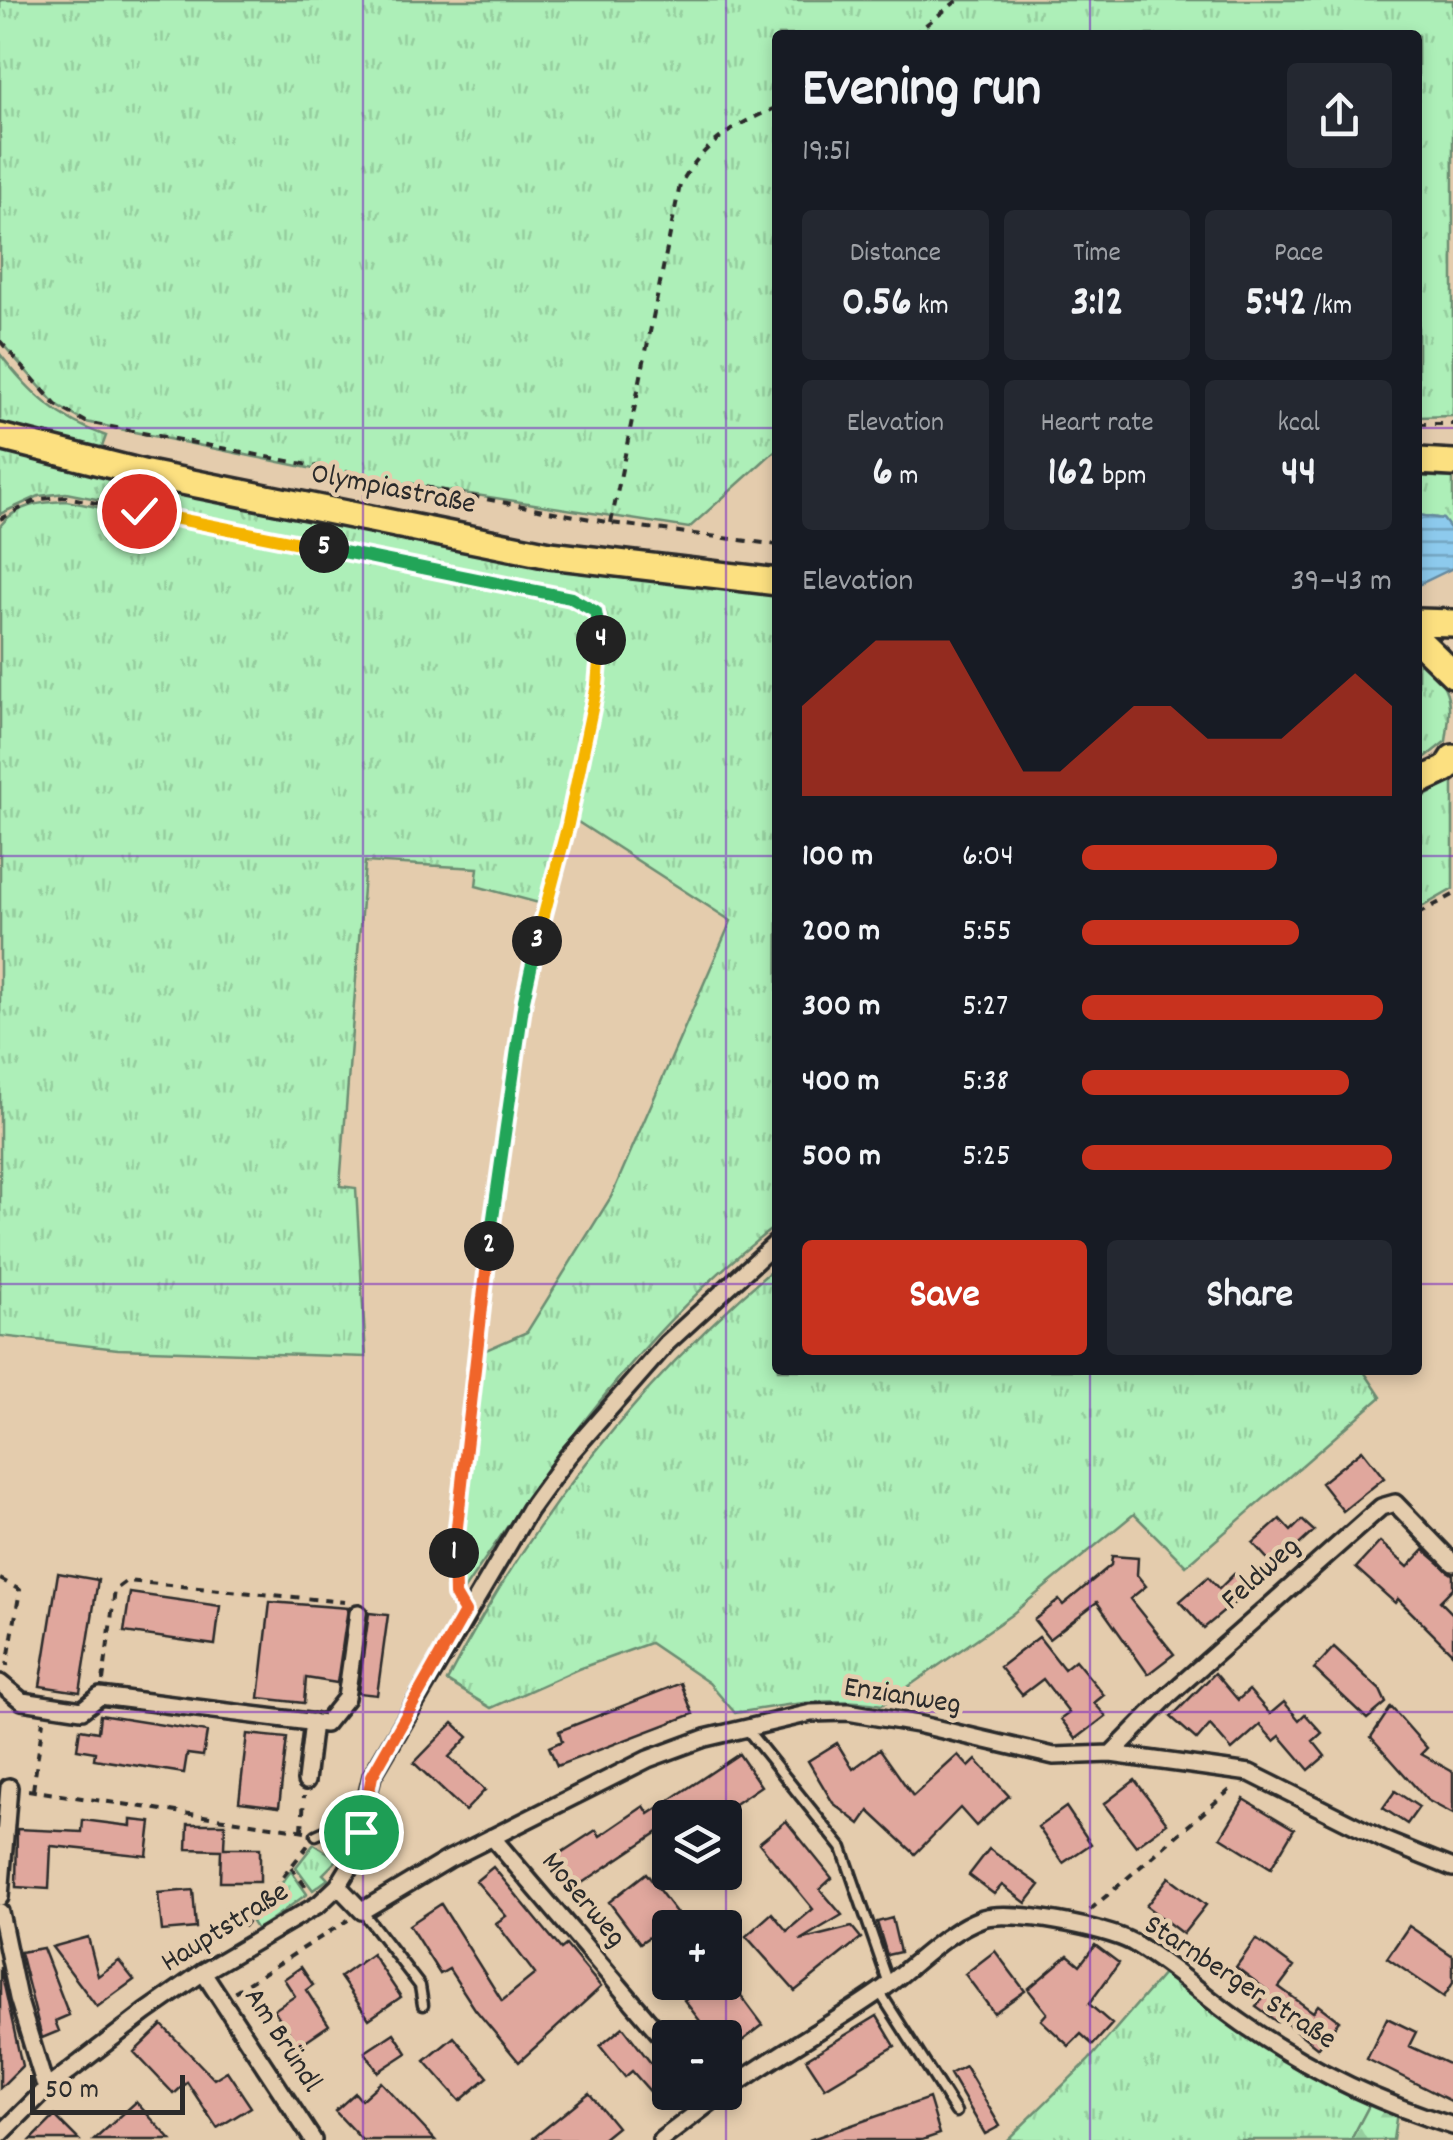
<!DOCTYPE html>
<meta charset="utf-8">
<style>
:root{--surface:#171b24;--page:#242831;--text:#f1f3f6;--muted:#9ea1a6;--accent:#c8321e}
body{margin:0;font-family:Dekko,sans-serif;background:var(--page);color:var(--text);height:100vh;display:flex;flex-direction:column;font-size:38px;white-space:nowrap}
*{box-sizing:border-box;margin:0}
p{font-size:32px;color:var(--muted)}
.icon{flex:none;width:55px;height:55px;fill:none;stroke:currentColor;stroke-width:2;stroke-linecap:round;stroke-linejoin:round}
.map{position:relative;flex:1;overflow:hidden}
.panel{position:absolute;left:772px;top:30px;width:650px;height:1345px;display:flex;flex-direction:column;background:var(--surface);border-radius:10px;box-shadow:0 5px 15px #0003}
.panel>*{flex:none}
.buttons{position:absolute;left:652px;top:1800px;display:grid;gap:20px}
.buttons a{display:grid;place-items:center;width:90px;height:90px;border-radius:10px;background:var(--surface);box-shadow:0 5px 15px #0003;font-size:50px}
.scale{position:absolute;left:30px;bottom:25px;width:155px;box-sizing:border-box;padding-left:10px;border:5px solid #2b2b2b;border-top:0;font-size:28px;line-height:35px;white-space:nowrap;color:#2b2b2b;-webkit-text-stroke:8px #e4ccad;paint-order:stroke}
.pin{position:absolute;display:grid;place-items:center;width:85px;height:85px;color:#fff;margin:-42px;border:5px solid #fff;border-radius:50%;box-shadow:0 2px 10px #0007}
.km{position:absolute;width:50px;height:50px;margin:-25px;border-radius:50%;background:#222;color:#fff;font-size:28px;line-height:50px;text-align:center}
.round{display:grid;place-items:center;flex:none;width:105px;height:105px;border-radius:10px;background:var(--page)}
.overview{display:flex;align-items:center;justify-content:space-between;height:170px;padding:0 30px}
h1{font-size:55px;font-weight:700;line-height:75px}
.stats{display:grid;grid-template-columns:repeat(3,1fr);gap:15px;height:170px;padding:10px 30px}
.stats div{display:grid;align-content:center;border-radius:10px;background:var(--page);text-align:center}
.stats b{font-size:42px;font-weight:700}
.stats small{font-size:28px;font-weight:400}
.stats p{font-size:28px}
.chart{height:280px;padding:20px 30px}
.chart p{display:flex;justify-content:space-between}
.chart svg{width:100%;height:180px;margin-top:10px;fill:var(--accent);opacity:.7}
.primary-button{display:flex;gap:20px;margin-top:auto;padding:20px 30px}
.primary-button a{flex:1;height:115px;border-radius:10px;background:var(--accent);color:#fff;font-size:40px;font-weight:700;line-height:115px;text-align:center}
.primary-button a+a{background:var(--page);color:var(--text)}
ul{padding:0 30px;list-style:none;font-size:32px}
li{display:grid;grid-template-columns:160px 120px 1fr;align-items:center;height:75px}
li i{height:25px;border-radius:12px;background:var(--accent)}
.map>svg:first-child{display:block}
.grass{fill:url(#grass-tufts);stroke:#6c8d72;stroke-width:2.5}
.forest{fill:url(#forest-firs);stroke:#6c8d72;stroke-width:2.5}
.water{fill:url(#water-rules);stroke:#668a9f;stroke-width:2.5}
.building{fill:#e0a79d;stroke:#2b2b2b;stroke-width:2.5}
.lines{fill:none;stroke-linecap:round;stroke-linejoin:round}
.lane-casing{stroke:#2b2b2b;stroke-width:15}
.street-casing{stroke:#2b2b2b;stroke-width:22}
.primary-casing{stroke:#2b2b2b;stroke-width:32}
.path{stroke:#2b2b2b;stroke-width:4;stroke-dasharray:8 8;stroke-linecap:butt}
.lane{stroke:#e4ccad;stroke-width:8}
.street{stroke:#e4ccad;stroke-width:15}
.primary{stroke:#fce080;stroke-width:25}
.split-1-casing{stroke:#fff;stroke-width:20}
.split-2-casing{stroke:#fff;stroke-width:20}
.split-3-casing{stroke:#fff;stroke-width:20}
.split-4-casing{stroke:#fff;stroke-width:20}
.split-5-casing{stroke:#fff;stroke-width:20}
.split-6-casing{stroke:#fff;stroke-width:20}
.split-1{stroke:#f0652b;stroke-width:12}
.split-2{stroke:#f0652b;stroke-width:12}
.split-3{stroke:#22a559;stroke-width:12}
.split-4{stroke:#f5b400;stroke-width:12}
.split-5{stroke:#22a559;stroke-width:12}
.split-6{stroke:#f5b400;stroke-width:12}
.grid{fill:none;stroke:#7b2cbf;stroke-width:2.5;stroke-opacity:0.55}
.labels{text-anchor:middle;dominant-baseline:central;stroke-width:9;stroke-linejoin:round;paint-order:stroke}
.street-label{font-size:30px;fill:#2b2b2b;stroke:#e4ccad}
</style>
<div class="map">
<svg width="1453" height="2140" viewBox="0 0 1453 2140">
<defs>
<pattern id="grass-tufts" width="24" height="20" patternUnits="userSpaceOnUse" patternTransform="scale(2.5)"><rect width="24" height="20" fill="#adefb8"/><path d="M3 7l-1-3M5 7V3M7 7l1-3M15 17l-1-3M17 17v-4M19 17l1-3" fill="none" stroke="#95cd9e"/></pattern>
<pattern id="forest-firs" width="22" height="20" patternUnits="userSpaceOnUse" patternTransform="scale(2.5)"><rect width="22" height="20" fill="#adefb8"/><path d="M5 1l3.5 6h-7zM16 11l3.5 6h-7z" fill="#95cd9e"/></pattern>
<pattern id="water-rules" width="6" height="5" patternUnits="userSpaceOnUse" patternTransform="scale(2.5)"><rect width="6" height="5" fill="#8dcaed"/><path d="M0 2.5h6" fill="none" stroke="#73a4c0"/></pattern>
</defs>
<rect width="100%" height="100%" fill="#e4ccad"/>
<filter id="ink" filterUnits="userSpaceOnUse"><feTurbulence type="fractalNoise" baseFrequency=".01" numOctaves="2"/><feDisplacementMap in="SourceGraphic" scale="20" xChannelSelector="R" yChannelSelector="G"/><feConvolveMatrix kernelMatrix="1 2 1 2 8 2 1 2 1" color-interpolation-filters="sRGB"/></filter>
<g filter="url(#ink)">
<path class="grass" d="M 0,0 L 1453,0 L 1453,416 L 1418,417 L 1418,35 L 778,35 L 777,449 L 689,528 L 328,472 L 86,422 L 56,405 L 0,341 Z
M 0,354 C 31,394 58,419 106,436 L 99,455 L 0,427 Z
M 0,450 L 777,593 L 778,845 L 774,848 L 778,852 L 777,1225 C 647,1322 554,1458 463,1591 L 458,1575 L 481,1352 L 527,1332 L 611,1197 L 731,921 L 567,815 L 546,905 L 476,886 L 478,868 L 365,862 L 340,1186 L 356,1188 L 366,1357 L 118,1349 L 0,1336 L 0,526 C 16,505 40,502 66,501 L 298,546 L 300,539 L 66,493 L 39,496 L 0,514 Z
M 1418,476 L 1453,478 L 1453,532 L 1442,519 L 1418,515 Z
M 1418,655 C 1450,687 1453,695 1446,741 L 1418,763 Z
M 1453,781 L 1453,889 L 1418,909 L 1418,800 Z
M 777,1266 L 778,1370 L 1363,1370 L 1381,1397 L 1186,1566 L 1134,1514 L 1011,1615 L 882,1705 C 831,1696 786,1705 735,1713 L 709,1683 L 650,1643 L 578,1669 L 491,1708 L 447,1681 C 529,1522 640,1381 777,1266 Z
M 314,1844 L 338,1859 L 323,1874 L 328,1879 L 313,1890 L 296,1867 Z
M 291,1871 L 307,1894 L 257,1930 L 252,1922 Z
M 1164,1973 L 1244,2031 L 1372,2100 L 1351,2140 L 1007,2140 L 1088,2061 Z"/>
<path class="forest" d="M 1372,2100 L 1397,2112 L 1393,2140 L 1351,2140 Z"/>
<path class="water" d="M 1418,515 L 1443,519 L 1453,532 L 1453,568 L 1418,585 Z"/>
<path class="building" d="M 1362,1450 L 1384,1478 L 1343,1511 L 1321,1483 Z
M 1280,1519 L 1291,1531 L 1302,1520 L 1314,1531 L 1275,1567 L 1253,1543 Z
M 1380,1542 L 1408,1567 L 1424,1550 L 1453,1575 L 1453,1588 L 1440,1601 L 1453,1614 L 1453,1654 L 1398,1599 L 1395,1603 L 1356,1568 Z
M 1112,1556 L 1138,1558 L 1137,1575 L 1146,1586 L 1130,1599 L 1174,1654 L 1148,1674 L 1097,1602 L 1049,1639 L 1034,1620 L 1059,1600 L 1063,1605 L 1111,1565 Z
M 58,1573 L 98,1580 L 80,1692 L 40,1686 Z
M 1234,1574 L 1250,1590 L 1204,1628 L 1180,1601 L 1208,1577 L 1219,1589 Z
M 130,1593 L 220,1606 L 215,1645 L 124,1632 Z
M 270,1602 L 348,1608 L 337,1683 L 306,1678 L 304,1703 L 259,1698 Z
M 369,1613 L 388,1615 L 377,1695 L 358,1693 Z
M 1039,1637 L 1064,1669 L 1075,1660 L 1104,1695 L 1094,1703 L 1106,1716 L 1076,1739 L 1061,1719 L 1069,1713 L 1043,1679 L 1022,1695 L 1000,1667 Z
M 1334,1647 L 1380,1690 L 1386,1703 L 1367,1719 L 1314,1669 Z
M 1215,1673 L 1238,1700 L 1249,1690 L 1270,1714 L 1284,1702 L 1299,1720 L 1305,1714 L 1322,1733 L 1313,1741 L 1325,1756 L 1309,1770 L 1280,1736 L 1274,1741 L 1260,1725 L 1232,1750 L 1210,1725 L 1197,1740 L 1171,1717 Z
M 681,1683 L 693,1714 L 557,1766 L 549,1747 L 562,1741 L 559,1731 Z
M 1391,1707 L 1427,1748 L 1421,1754 L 1453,1772 L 1453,1814 L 1427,1800 L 1371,1737 Z
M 100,1715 L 207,1732 L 203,1756 L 187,1754 L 184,1773 L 94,1759 L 95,1752 L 77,1749 L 80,1729 L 98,1732 Z
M 453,1723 L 468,1737 L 449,1757 L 485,1790 L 465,1811 L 414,1763 Z
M 247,1734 L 287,1738 L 279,1807 L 239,1802 Z
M 837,1743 L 853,1769 L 880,1749 L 913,1796 L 958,1755 L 969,1767 L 976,1760 L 1009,1796 L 976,1826 L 960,1808 L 915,1854 L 869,1811 L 860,1824 L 833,1803 L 808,1761 Z
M 739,1754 L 761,1786 L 714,1818 L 670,1818 L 670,1824 L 570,1891 L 550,1860 L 596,1830 L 600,1836 L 644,1806 L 649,1814 Z
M 1135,1780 L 1167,1823 L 1136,1846 L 1104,1804 Z
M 1395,1791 L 1419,1807 L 1407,1824 L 1383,1808 Z
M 1244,1799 L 1294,1829 L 1271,1868 L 1221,1837 Z
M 1066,1807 L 1091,1844 L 1063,1863 L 1038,1827 Z
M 83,1820 L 131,1826 L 131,1820 L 151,1822 L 147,1856 L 51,1846 L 49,1889 L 16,1887 L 17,1829 L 82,1832 Z
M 786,1821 L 832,1878 L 820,1889 L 842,1915 L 800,1940 L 852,1927 L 861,1938 L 795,1991 L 746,1936 L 772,1913 L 787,1931 L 813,1909 L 759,1843 Z
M 188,1824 L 225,1824 L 224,1848 L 260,1848 L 260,1882 L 220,1882 L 221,1850 L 187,1849 Z
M 989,1849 L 1040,1885 L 1026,1903 L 1002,1885 L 994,1894 L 969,1875 Z
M 493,1867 L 561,1949 L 566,1945 L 601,1987 L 519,2062 L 475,2009 L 449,1969 L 440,1974 L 409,1925 L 441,1904 L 502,2001 L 535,1974 L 496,1923 L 506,1916 L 476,1881 Z
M 646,1873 L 688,1928 L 670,1928 L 670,1965 L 649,1937 L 640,1943 L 609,1902 Z
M 1169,1877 L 1206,1905 L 1183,1934 L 1146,1906 Z
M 193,1890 L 196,1928 L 162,1931 L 158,1893 Z
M 892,1918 L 900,1952 L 887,1955 L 877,1922 Z
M 1409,1926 L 1453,1956 L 1453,1983 L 1444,1997 L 1387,1958 Z
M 88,1937 L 98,1976 L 119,1961 L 134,1980 L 97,2007 L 52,1947 Z
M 1256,1939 L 1294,1967 L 1279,1987 L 1313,2012 L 1318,2005 L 1339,2021 L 1318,2048 L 1280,2018 L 1277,2022 L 1256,2007 L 1268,1991 L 1236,1967 Z
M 1095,1945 L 1119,1963 L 1089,2004 L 1112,2024 L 1093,2045 L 1081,2034 L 1069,2046 L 1041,2020 L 1047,2013 L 1028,1989 L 1068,1955 L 1080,1965 Z
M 43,1948 L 69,2015 L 55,2021 L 59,2031 L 42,2038 L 20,1952 Z
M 995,1951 L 1025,1991 L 994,2013 L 965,1974 Z
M 372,1954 L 401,1997 L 369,2019 L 340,1977 Z
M 0,1967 L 22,2066 L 0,2088 Z
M 301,1967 L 313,1985 L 306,1990 L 329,2025 L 298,2046 L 274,2010 L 295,1996 L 284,1979 Z
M 683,1982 L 731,1982 L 763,2025 L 725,2054 L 725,2038 L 713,2038 L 684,2000 L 692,1994 Z
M 877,2016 L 895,2046 L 825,2088 L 806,2059 Z
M 1387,2018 L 1416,2032 L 1409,2046 L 1453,2066 L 1453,2102 L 1367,2059 Z
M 162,2025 L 214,2079 L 227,2071 L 251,2107 L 217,2128 L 187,2082 L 174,2094 L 134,2052 Z
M 623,2027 L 654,2067 L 659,2063 L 670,2076 L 670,2085 L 655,2097 L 632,2071 L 625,2077 L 600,2046 Z
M 394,2033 L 407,2053 L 378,2072 L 365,2052 Z
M 454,2037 L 488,2077 L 460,2101 L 425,2061 Z
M 965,2066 L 1000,2126 L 985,2134 L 950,2074 Z
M 381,2082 L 435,2140 L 362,2140 L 335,2111 L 355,2093 L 361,2100 Z
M 589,2093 L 617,2127 L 601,2140 L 531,2140 Z
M 929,2098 L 940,2134 L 922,2140 L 809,2140 Z
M 136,2102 L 171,2140 L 94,2140 Z
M 55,2116 L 79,2140 L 31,2140 Z"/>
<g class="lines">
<g class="lane-casing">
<path id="lane" d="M 745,1727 L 842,1848 L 889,1984
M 316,1835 L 340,1824 L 362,1829
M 362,1911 L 420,1986 L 423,2005
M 879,1991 L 956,2112"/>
</g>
<g class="street-casing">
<path id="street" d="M 0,1683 L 22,1701 L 82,1710 L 100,1696 L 325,1724 L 346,1698 L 358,1613
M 1111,1754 L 1169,1695 L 1381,1507 L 1395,1503 L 1453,1563
M 306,1781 L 313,1722
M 492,1837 L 670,2046
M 338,1886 L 362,1911 L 449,1859 L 648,1759 L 705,1738 L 811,1713 L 848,1712 L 917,1724 L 1054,1756 L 1111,1754 L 1250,1773 L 1386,1841 L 1453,1868
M 0,1897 L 9,1787
M 0,1912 L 18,1998 L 46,2089
M 203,1972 L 313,2140
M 725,2092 C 776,2054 832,2025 884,1988 C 915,1965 946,1931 983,1918 C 1011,1909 1106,1928 1132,1942 C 1170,1964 1206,1998 1242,2023 C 1306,2068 1378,2103 1453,2126
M 0,2135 L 46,2089 L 146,2012 L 203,1972 L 319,1904 L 338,1886 L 352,1863 L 372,1776 L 529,1510 L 568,1456 L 667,1343 L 778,1241
M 661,2140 L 724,2092"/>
</g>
<g class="primary-casing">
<path id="primary" d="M 0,437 L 147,474 L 550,555 L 778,582
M 1418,461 L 1453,463
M 1418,622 L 1453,623
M 1418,640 L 1453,674
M 1418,782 L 1446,769 L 1453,758"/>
</g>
<path class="path" d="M 913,35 L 958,0
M 0,341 L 56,405 L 86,422 L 611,523 L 778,545
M 1418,424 L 1453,424
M 0,519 L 39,499 L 66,497 L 571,598 L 596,612 L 602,646 L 597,685 L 524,1000 L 502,1145 L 452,1575 L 456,1598
M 611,523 L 680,185 C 703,143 734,125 778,107
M 1418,914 L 1453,895
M 0,1579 L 20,1590 L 7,1666
M 103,1681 L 115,1590 L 127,1581 L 345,1602
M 28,1790 L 305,1831
M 33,1790 L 43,1721
M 302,1830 L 304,1796
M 291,1867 L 309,1891
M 1090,1910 L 1231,1789
M 243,1927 L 309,1844
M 234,1992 L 348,1920"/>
<use href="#lane" class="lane"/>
<use href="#street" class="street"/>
<use href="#primary" class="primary"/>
</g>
</g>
<g class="lines" filter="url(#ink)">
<g class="split-1-casing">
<path id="split-1" d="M 361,1832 L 372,1776 L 465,1612 L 455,1595 L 454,1553"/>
</g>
<g class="split-2-casing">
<path id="split-2" d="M 454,1553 L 489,1246"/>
</g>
<g class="split-3-casing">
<path id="split-3" d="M 489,1246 L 524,1000 L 537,941"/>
</g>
<g class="split-4-casing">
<path id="split-4" d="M 537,941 L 568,824 L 597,685 L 601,640"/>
</g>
<g class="split-5-casing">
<path id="split-5" d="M 324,548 L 571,598 L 596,612 L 601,640"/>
</g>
<g class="split-6-casing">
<path id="split-6" d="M 139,511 L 324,548"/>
</g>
<use href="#split-1" class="split-1"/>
<use href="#split-2" class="split-2"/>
<use href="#split-3" class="split-3"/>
<use href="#split-4" class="split-4"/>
<use href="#split-5" class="split-5"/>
<use href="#split-6" class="split-6"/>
</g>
<path class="grid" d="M 363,0 L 363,2140M 726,0 L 726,2140M 1090,0 L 1090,35M 0,428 L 778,428M 1418,428 L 1453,428M 0,856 L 778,856M 1418,856 L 1453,856M 0,1284 L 778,1284M 1418,1284 L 1453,1284M 1090,1370 L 1090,2140M 0,1712 L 1453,1712"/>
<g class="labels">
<g class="street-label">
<text transform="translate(393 491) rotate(11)">Olympiastraße</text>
<text transform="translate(1262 1575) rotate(-42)">Feldweg</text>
<text transform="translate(902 1698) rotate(9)">Enzianweg</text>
<text transform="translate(582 1901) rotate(50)">Moserweg</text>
<text transform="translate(226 1929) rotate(-32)">Hauptstraße</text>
<text transform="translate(1239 1984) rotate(33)">Starnberger Straße</text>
<text transform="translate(281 2041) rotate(57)">Am Bründl</text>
</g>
</g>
</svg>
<div class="buttons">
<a><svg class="icon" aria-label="layers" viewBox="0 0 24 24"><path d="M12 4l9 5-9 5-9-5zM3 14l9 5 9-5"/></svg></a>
<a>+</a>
<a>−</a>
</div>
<div class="scale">50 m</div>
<div class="pin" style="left:361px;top:1832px;background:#1e9e55"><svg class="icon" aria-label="arrive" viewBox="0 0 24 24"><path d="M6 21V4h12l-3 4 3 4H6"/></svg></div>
<div class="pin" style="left:139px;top:511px;background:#d93025"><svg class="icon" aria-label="check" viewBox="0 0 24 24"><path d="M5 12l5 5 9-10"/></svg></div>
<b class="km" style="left:454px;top:1553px">1</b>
<b class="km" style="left:489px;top:1246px">2</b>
<b class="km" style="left:537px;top:941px">3</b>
<b class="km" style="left:601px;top:640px">4</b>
<b class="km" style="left:324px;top:548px">5</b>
<section class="panel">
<div class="overview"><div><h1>Evening run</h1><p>19:51</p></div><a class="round"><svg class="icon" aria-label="share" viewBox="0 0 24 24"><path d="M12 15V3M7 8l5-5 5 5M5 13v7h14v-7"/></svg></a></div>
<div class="stats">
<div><p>Distance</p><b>0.56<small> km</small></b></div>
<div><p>Time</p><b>3:12</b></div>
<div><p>Pace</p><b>5:42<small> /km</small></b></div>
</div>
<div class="stats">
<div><p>Elevation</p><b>6<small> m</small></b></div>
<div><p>Heart rate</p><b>162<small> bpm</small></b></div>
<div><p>kcal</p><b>44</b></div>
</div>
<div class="chart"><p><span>Elevation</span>39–43 m</p>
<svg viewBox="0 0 160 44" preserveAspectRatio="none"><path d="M0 44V22L10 14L20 6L30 6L40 6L50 22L60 38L70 38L80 30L90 22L100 22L110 30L120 30L130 30L140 22L150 14L160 22V44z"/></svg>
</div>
<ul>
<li><b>100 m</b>6:04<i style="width:63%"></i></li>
<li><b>200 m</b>5:55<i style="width:70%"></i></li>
<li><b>300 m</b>5:27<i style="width:97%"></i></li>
<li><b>400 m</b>5:38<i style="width:86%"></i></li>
<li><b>500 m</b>5:25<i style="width:100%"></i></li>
</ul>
<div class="primary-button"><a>Save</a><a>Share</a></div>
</section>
</div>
